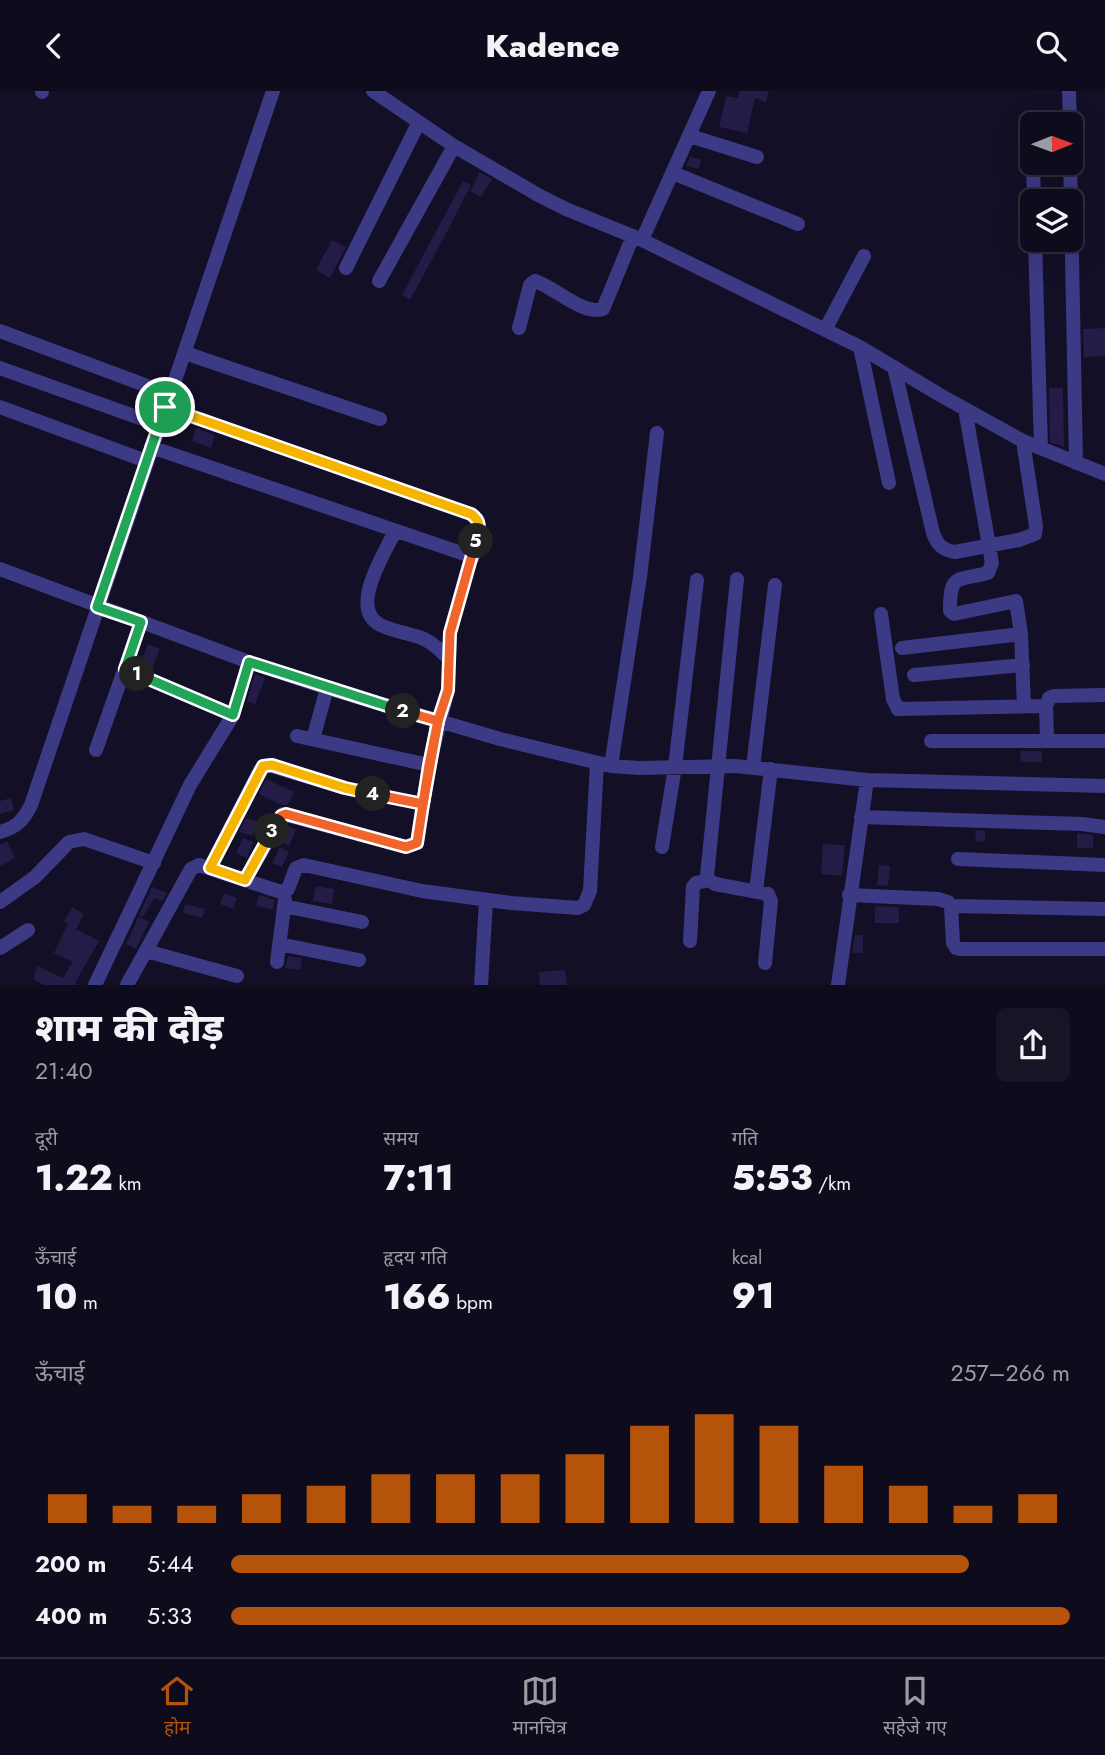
<!DOCTYPE html>
<html lang="hi">
<meta charset="utf-8">
<style>
:root{--surface:#0e0b1c;--page:#171425;--text:#f1f3f6;--muted:#9b9ba3;--line:#2e2b3b;--accent:#b45309}
body{margin:0;font-family:Jost,"Noto Sans Devanagari",sans-serif;background:var(--page);color:var(--text);height:100vh;display:flex;flex-direction:column;font-size:26px;white-space:nowrap}
*{box-sizing:border-box;margin:0}
p{font-size:23px;color:var(--muted)}
.icon{flex:none;width:38px;height:38px;fill:none;stroke:currentColor;stroke-width:2;stroke-linecap:round;stroke-linejoin:round}
.map{position:relative;height:894px;overflow:hidden}
.panel{display:flex;flex-direction:column;background:var(--surface);flex:1}
.panel>*{flex:none}
.needle{width:46px;rotate:89deg}
.controls{position:absolute;left:1020px;top:21px;display:grid;gap:14px}
.controls a{display:grid;place-items:center;width:63px;height:63px;border-radius:10px;background:var(--surface);box-shadow:0 7px 28px #0002,0 0 0 2px var(--line);font-size:35px}
.pin{position:absolute;display:grid;place-items:center;width:60px;height:60px;color:#fff;margin:-30px;border:4px solid #fff;border-radius:50%;box-shadow:0 2px 7px #0007}
.km{position:absolute;width:35px;height:35px;margin:-18px;border-radius:50%;background:#222;color:#fff;font-size:19px;line-height:35px;text-align:center}
.round{display:grid;place-items:center;flex:none;width:74px;height:74px;border-radius:10px;background:var(--page)}
.headline{display:flex;align-items:center;justify-content:space-between;height:119px;padding:0 35px}
h1{font-size:38px;font-weight:800;line-height:52px}
.metrics{display:grid;grid-template-columns:repeat(3,1fr);gap:10px;height:119px;padding:7px 35px}
.metrics div{display:grid;align-content:center}
.metrics b{font-size:35px;font-weight:800}
.metrics small{font-size:19px;font-weight:400}
.metrics p{font-size:19px}
.chart{height:196px;padding:14px 35px}
.chart p{display:flex;justify-content:space-between}
.chart svg{width:100%;height:126px;margin-top:7px;stroke:var(--accent);stroke-width:6}
ul{padding:0 35px;list-style:none;font-size:23px}
li{display:grid;grid-template-columns:112px 84px 1fr;align-items:center;height:52px}
li i{height:18px;border-radius:9px;background:var(--accent)}
header{display:flex;justify-content:space-between;align-items:center;height:91px;padding:0 35px;background:var(--surface);font-size:32px;font-weight:800}
.tabs{display:flex;justify-content:space-around;align-items:center;height:98px;border-top:2px solid var(--line);background:var(--surface);font-size:19px;color:var(--muted)}
.tabs a{display:grid;justify-items:center;gap:4px}
.tabs .on{color:var(--accent)}
.map>svg:first-child{display:block}
.building{fill:#241b47}
.lines{fill:none;stroke-linecap:round;stroke-linejoin:round}
.minor{stroke:#3d3a85;stroke-width:14}
.split-1-casing{stroke:#fff;stroke-width:14}
.split-2-casing{stroke:#fff;stroke-width:14}
.split-3-casing{stroke:#fff;stroke-width:14}
.split-4-casing{stroke:#fff;stroke-width:14}
.split-5-casing{stroke:#fff;stroke-width:14}
.split-6-casing{stroke:#fff;stroke-width:14}
.split-1{stroke:#22a559;stroke-width:9}
.split-2{stroke:#22a559;stroke-width:9}
.split-3{stroke:#f0652b;stroke-width:9}
.split-4{stroke:#f5b400;stroke-width:9}
.split-5{stroke:#f0652b;stroke-width:9}
.split-6{stroke:#f5b400;stroke-width:9}
</style>
<header><svg class="icon" aria-label="back" viewBox="0 0 24 24"><path d="M15 5l-7 7 7 7"/></svg>Kadence<svg class="icon" aria-label="search" viewBox="0 0 24 24"><circle cx="10" cy="10" r="6"/><path d="M15 15l6 6"/></svg></header>
<div class="map">
<svg width="1105" height="894" viewBox="0 0 1105 894">
<rect width="100%" height="100%" fill="#130f26"/>
<path class="building" d="M 739,0 L 769,0 L 766,11 L 755,7 L 747,42 L 719,36 L 726,5 L 738,7 Z
M 690,66 L 701,68 L 699,78 L 686,75 Z
M 480,81 L 492,88 L 481,106 L 470,100 Z
M 463,90 L 471,94 L 450,135 L 410,209 L 402,204 Z
M 332,149 L 346,156 L 330,187 L 316,179 Z
M 1105,237 L 1105,265 L 1084,266 L 1083,238 Z
M 1049,297 L 1063,297 L 1064,356 L 1050,351 Z
M 196,337 L 215,344 L 211,357 L 192,350 Z
M 148,553 L 160,558 L 152,577 L 140,572 Z
M 255,583 L 265,587 L 255,613 L 247,610 Z
M 1020,660 L 1042,660 L 1042,671 L 1021,671 Z
M 266,688 L 294,701 L 288,714 L 281,714 L 259,703 Z
M 11,707 L 14,719 L 0,723 L 0,710 Z
M 246,727 L 259,731 L 252,745 L 239,741 Z
M 288,735 L 296,739 L 289,755 L 281,751 Z
M 975,739 L 985,740 L 985,750 L 976,751 Z
M 1077,742 L 1093,744 L 1093,757 L 1077,757 Z
M 243,747 L 253,751 L 247,767 L 236,762 Z
M 7,750 L 15,767 L 0,775 L 0,754 Z
M 823,753 L 845,754 L 842,785 L 821,783 Z
M 280,756 L 289,761 L 282,776 L 272,772 Z
M 879,774 L 890,775 L 888,795 L 877,794 Z
M 316,795 L 334,798 L 332,813 L 313,810 Z
M 152,796 L 167,802 L 162,810 L 154,807 L 143,826 L 139,824 Z
M 224,802 L 237,807 L 233,818 L 220,813 Z
M 259,804 L 275,809 L 273,819 L 256,815 Z
M 185,813 L 205,818 L 202,827 L 183,822 Z
M 875,815 L 899,816 L 899,832 L 875,832 Z
M 72,816 L 84,823 L 76,838 L 99,850 L 75,892 L 79,894 L 44,894 L 33,888 L 37,875 L 63,887 L 73,871 L 54,862 L 68,833 L 64,831 Z
M 139,825 L 149,831 L 136,858 L 126,853 Z
M 855,844 L 863,844 L 863,862 L 852,862 Z
M 288,865 L 302,867 L 300,879 L 285,877 Z
M 565,879 L 567,894 L 540,894 L 539,881 Z"/>
<g class="lines">
<path class="minor" d="M 42,0 L 42,1
M 373,0 L 454,55 L 540,105 L 566,118 L 642,149 L 860,256 L 940,304 L 1023,350 L 1105,383
M 1069,0 L 1070,33
M 690,45 L 757,66
M 1032,53 L 1032,71
M 1033,72 L 1034,110
M 1070,72 L 1071,110
M 673,82 L 798,133
M 1071,114 L 1076,372
M 642,149 L 709,0
M 1035,149 L 1041,357
M 346,177 L 419,31
M 379,190 L 454,55
M 519,237 L 530,194 L 535,190 C 554,196 584,225 603,218 L 633,145
M 825,239 L 864,165
M 0,240 L 169,303
M 860,256 L 889,392
M 185,262 L 380,328
M 894,276 L 933,442 C 937,453 942,459 955,461 L 1019,449 L 1035,443 L 1036,435 L 1023,350
M 0,277 L 159,334
M 0,316 L 146,370
M 165,316 L 471,423 L 478,429 L 479,437 L 450,542 L 448,599 L 429,674 L 417,752 L 406,756 L 283,723 L 245,789
M 965,318 L 992,472 L 988,482 C 956,490 950,482 950,520 L 954,523 L 1016,510 L 1021,543 L 1024,615
M 151,356 L 473,466
M 395,440 C 384,464 345,522 385,536 C 417,548 422,540 448,567
M 0,478 L 249,571 L 327,597 L 500,648 L 611,675 L 639,677 L 735,675 L 867,689 L 1105,695
M 737,488 L 707,785 L 709,789 L 715,793 L 768,803 L 771,810 L 765,872
M 881,523 L 893,608 L 898,618 L 1046,615
M 902,557 L 1021,543
M 125,578 L 233,624
M 914,584 L 1023,574
M 297,645 L 429,674
M 313,648 L 327,597
M 1047,648 L 1046,615 L 1049,607 L 1054,605 L 1105,604
M 931,650 L 1105,650
M 96,659 L 141,531
M 611,675 L 640,486 L 657,342
M 753,676 L 775,494
M 861,726 L 1082,733 L 1105,736
M 0,741 C 17,736 23,730 31,714 L 273,0
M 662,756 L 675,676 L 697,489
M 958,768 L 1105,774
M 210,777 L 260,679 L 268,674 L 345,697 L 423,713
M 756,800 L 771,678
M 849,804 L 938,808 L 948,811 L 951,815 L 953,852 L 956,857 L 960,858 L 1105,858
M 0,811 L 35,786 L 69,751 L 84,748 L 154,772
M 284,815 L 362,831
M 951,815 L 1105,818
M 690,850 L 693,796 L 696,792 L 709,789
M 279,853 L 359,869
M 0,857 L 28,839
M 146,860 L 237,885
M 277,871 L 285,809
M 95,894 L 190,694 L 233,624 L 249,571
M 127,894 L 191,778 L 199,774 L 281,801 L 288,798 L 296,777 L 304,774 L 422,800 L 511,812 L 578,817 L 584,814 L 590,800 L 597,672
M 481,894 L 486,810
M 838,894 L 867,689"/>
</g>
<g class="lines">
<g class="split-1-casing">
<path id="split-1" d="M 137,583 L 125,578 L 141,531 L 97,516 L 165,316"/>
</g>
<g class="split-2-casing">
<path id="split-2" d="M 137,583 L 233,624 L 249,571 L 403,620"/>
</g>
<g class="split-3-casing">
<path id="split-3" d="M 272,740 L 281,725 L 286,723 L 406,756 L 417,752 L 429,674 L 438,630 L 403,620"/>
</g>
<g class="split-4-casing">
<path id="split-4" d="M 272,740 L 245,789 L 210,777 L 263,675 L 272,674 L 345,697 L 373,703"/>
</g>
<g class="split-5-casing">
<path id="split-5" d="M 373,703 L 423,713 L 438,630 L 448,599 L 450,542 L 476,450"/>
</g>
<g class="split-6-casing">
<path id="split-6" d="M 165,316 L 471,423 C 482,430 479,439 476,450"/>
</g>
<use href="#split-1" class="split-1"/>
<use href="#split-2" class="split-2"/>
<use href="#split-3" class="split-3"/>
<use href="#split-4" class="split-4"/>
<use href="#split-5" class="split-5"/>
<use href="#split-6" class="split-6"/>
</g>
</svg>
<div class="controls">
<a><svg class="needle" viewBox="-14 -14 28 28"><path d="M0-13l5 13h-10z" fill="#e53935"/><path d="M0 13l5-13h-10z" fill="#9b9ba3"/></svg></a>
<a><svg class="icon" aria-label="layers" viewBox="0 0 24 24"><path d="M12 4l9 5-9 5-9-5zM3 14l9 5 9-5"/></svg></a>
</div>
<div class="pin" style="left:165px;top:316px;background:#1e9e55"><svg class="icon" aria-label="arrive" viewBox="0 0 24 24"><path d="M6 21V4h12l-3 4 3 4H6"/></svg></div>
<b class="km" style="left:137px;top:583px">1</b>
<b class="km" style="left:403px;top:620px">2</b>
<b class="km" style="left:272px;top:740px">3</b>
<b class="km" style="left:373px;top:703px">4</b>
<b class="km" style="left:476px;top:450px">5</b>
</div>
<section class="panel">
<div class="headline"><div><h1>शाम की दौड़</h1><p>21:40</p></div><a class="round"><svg class="icon" aria-label="share" viewBox="0 0 24 24"><path d="M12 15V3M7 8l5-5 5 5M5 13v7h14v-7"/></svg></a></div>
<div class="metrics">
<div><p>दूरी</p><b>1.22<small> km</small></b></div>
<div><p>समय</p><b>7:11</b></div>
<div><p>गति</p><b>5:53<small> /km</small></b></div>
</div>
<div class="metrics">
<div><p>ऊँचाई</p><b>10<small> m</small></b></div>
<div><p>हृदय गति</p><b>166<small> bpm</small></b></div>
<div><p>kcal</p><b>91</b></div>
</div>
<div class="chart"><p><span>ऊँचाई</span>257–266 m</p>
<svg viewBox="0 0 160 44" preserveAspectRatio="none"><path d="M5 44V34M15 44V38M25 44V38M35 44V34M45 44V31M55 44V27M65 44V27M75 44V27M85 44V20M95 44V10M105 44V6M115 44V10M125 44V24M135 44V31M145 44V38M155 44V34"/></svg>
</div>
<ul>
<li><b>200 m</b>5:44<i style="width:88%"></i></li>
<li><b>400 m</b>5:33<i style="width:100%"></i></li>
</ul>
</section>
<nav class="tabs">
<a class="on"><svg class="icon" aria-label="home" viewBox="0 0 24 24"><path d="M3 11l9-7 9 7M6 9v11h12V9"/></svg>होम</a>
<a><svg class="icon" aria-label="map" viewBox="0 0 24 24"><path d="M3 6l6-2 6 2 6-2v14l-6 2-6-2-6 2zM9 4v14M15 6v14"/></svg>मानचित्र</a>
<a><svg class="icon" aria-label="saved" viewBox="0 0 24 24"><path d="M7 4h10v16l-5-4-5 4z"/></svg>सहेजे गए</a>
</nav>
